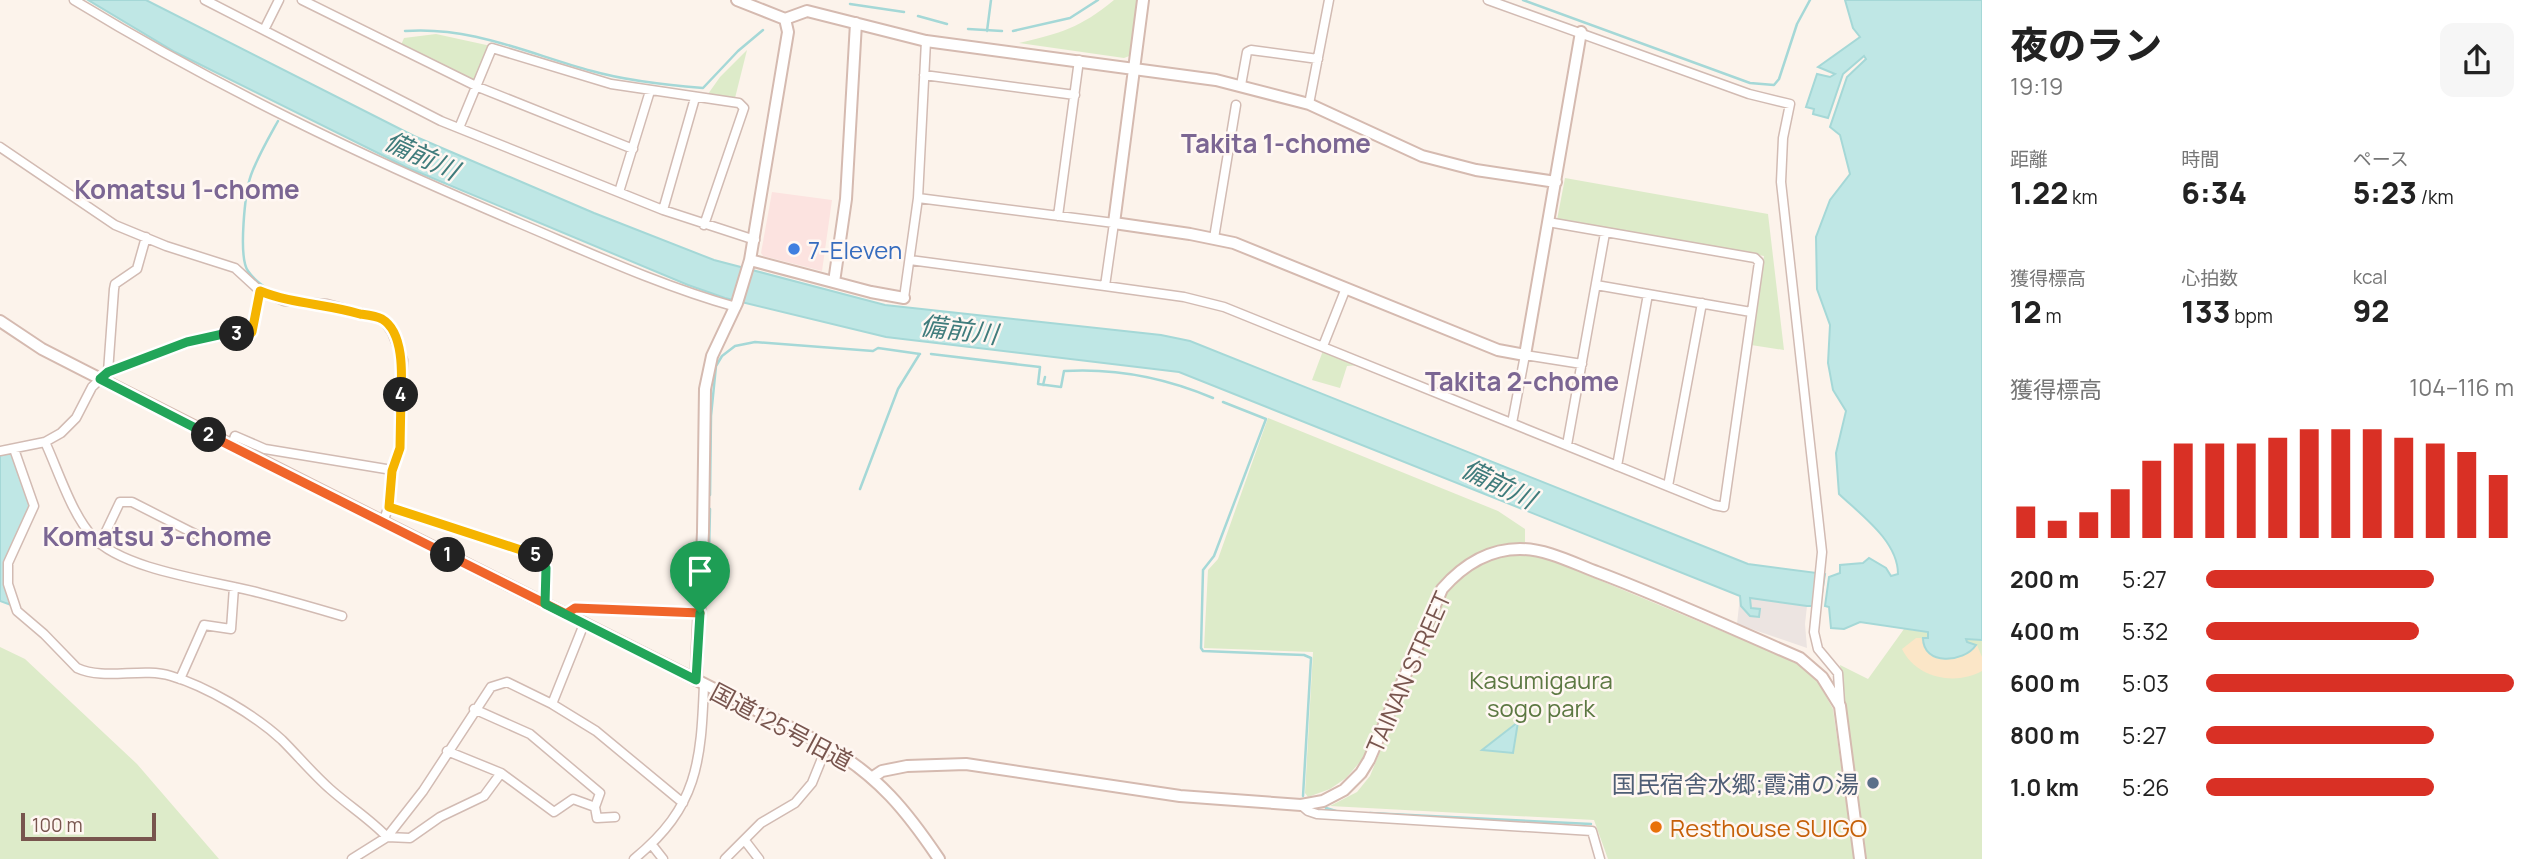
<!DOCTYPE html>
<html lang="ja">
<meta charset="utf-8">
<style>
:root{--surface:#fff;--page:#f6f6f6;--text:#222;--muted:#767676;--accent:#d93025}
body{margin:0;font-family:Manrope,"Noto Sans JP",sans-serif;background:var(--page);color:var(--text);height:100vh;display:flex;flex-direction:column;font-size:26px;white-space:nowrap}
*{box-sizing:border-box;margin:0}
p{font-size:23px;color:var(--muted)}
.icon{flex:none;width:38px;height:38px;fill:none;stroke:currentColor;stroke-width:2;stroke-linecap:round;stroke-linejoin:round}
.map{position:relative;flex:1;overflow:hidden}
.side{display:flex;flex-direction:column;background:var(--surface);width:560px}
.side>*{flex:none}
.scale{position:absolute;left:21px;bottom:18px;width:135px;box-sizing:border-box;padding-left:7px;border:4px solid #78554e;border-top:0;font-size:19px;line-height:24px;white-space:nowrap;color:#78554e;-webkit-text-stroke:5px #fff7f2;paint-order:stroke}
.pin{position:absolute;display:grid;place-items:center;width:60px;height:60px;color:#fff;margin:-72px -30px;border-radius:50% 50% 50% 0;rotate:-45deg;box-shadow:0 0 7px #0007}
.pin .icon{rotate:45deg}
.km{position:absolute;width:35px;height:35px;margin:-18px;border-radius:50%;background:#222;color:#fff;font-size:19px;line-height:35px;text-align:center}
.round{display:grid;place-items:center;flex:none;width:74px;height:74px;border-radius:14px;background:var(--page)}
.headline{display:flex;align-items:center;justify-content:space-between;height:119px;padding:0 28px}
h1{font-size:38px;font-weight:800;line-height:52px}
.figures{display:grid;grid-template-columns:repeat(3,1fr);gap:10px;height:119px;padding:7px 28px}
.figures div{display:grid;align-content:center}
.figures b{font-size:30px;font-weight:800}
.figures small{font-size:19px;font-weight:400}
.figures p{font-size:19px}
.chart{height:196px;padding:14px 28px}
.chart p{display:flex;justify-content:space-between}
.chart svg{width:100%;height:126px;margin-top:7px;stroke:var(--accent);stroke-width:6}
ul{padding:0 28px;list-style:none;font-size:23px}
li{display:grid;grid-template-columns:112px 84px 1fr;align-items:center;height:52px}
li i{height:18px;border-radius:9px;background:var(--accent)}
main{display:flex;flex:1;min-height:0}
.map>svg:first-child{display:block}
.commercial{fill:#fce3e0}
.industrial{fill:#ece4e1}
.green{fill:#ddebc9}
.sand{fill:#fbe6c7}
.water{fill:#bfe7e5;stroke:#a5d8d7;stroke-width:2}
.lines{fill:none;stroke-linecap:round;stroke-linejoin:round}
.stream{stroke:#a5d8d7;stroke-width:2.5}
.street-casing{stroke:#d2bbb3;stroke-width:11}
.secondary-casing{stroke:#d5bab0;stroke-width:14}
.street{stroke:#fff;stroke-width:8}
.secondary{stroke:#fff;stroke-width:10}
.split-1-casing{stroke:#fff;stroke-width:14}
.split-2-casing{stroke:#fff;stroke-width:14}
.split-3-casing{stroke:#fff;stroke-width:14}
.split-4-casing{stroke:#fff;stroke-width:14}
.split-5-casing{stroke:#fff;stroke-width:14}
.split-6-casing{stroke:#fff;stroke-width:14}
.split-1{stroke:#f0652b;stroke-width:9}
.split-2{stroke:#f0652b;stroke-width:9}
.split-3{stroke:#22a559;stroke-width:9}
.split-4{stroke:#f5b400;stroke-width:9}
.split-5{stroke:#f5b400;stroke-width:9}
.split-6{stroke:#22a559;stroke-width:9}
.shop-dot{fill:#3f7fe0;stroke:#fff7f2;stroke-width:2.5}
.service-dot{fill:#5c6f8a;stroke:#fff7f2;stroke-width:2.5}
.food-dot{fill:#e8710a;stroke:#fff7f2;stroke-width:2.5}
.labels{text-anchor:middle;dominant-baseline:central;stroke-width:5;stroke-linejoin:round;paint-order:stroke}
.shop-label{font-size:24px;fill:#366cbe;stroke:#fff7f2;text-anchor:start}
.street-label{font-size:24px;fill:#78554e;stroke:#fff7f2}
.park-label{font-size:24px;fill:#5c7842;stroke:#fff7f2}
.service-label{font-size:24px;fill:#4e5e75;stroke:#fff7f2;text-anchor:end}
.food-label{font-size:24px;fill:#c56008;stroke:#fff7f2;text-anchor:start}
.neighbourhood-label{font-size:26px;font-weight:bold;fill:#7b6693;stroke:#fff7f2}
.water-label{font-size:26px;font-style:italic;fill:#407c7c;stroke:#fff7f2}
</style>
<main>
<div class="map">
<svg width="1982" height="859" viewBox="0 0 1982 859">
<rect width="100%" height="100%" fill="#fcf3eb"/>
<path class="commercial" d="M 772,192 L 832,200 L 822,271 L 763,256 L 761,253 Z"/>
<path class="industrial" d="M 1740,596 L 1807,606 L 1805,624 L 1807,648 L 1737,624 Z"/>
<path class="green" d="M 1114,0 L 1139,0 L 1132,55 L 1124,58 L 1019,43 C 1061,33 1080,28 1114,0 Z
M 436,34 L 491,46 L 477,78 L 473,80 L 401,45 L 404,38 Z
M 747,50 L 735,98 L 708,94 L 720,77 Z
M 1565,178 L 1768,214 L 1784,350 L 1751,345 L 1764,256 L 1557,220 Z
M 1324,348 L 1361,365 L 1347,366 L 1340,388 L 1312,380 Z
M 1268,418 L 1498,511 L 1525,529 L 1525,543 C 1485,544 1455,561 1432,595 L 1366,755 L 1346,778 L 1330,789 L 1308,797 L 1305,793 L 1313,652 L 1204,648 L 1208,570 L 1218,559 Z
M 1506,555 L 1537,555 L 1551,560 L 1794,661 L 1817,680 L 1833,709 L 1854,859 L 1608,859 L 1594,820 L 1330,806 L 1357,792 L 1370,776 L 1441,602 C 1458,577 1477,562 1506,555 Z
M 1904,629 L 1982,640 L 1982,859 L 1864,859 L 1840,665 L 1868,679 Z
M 0,647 L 25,659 L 137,764 L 219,859 L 0,859 Z"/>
<path class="sand" d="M 1916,638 L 1921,638 L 1928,652 C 1946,661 1964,662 1977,645 L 1982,657 L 1982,671 C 1955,686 1916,678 1902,649 Z"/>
<path class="water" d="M 88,0 L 146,0 L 414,136 L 594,213 L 714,260 L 885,305 L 1161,335 L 1190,341 L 1748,564 L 1825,574 L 1820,606 L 1807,606 L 1750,598 L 1751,608 L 1760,609 L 1759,617 L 1750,616 L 1741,606 L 1740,596 L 1179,372 L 886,337 L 725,298 L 688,285 L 406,167 L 175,52 Z
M 1845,0 L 1982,0 L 1982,640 L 1966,639 L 1967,642 L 1976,645 C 1964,663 1923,666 1923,638 L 1928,638 L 1928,632 L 1860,622 L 1844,629 L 1831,628 L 1829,607 L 1825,606 L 1829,577 L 1840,573 L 1840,565 L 1863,563 L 1869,558 L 1886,568 L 1891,576 L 1898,574 C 1898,541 1861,515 1839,494 L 1836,453 L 1846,411 L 1833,390 L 1828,363 L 1830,325 L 1817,289 L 1816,237 L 1830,200 L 1850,174 L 1840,135 L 1830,127 L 1847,77 L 1866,59 L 1864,56 L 1843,74 L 1828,118 L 1813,114 L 1814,109 L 1806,107 L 1817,74 L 1830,77 L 1835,74 L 1818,67 L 1860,37 L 1853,28 Z
M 13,451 L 32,506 L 6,563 L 11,605 L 0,601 L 0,453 Z
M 1518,722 L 1513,753 L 1482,750 Z"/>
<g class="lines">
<path class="stream" d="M 1523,0 L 1750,83 L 1774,85 L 1779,79 L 1797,24 L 1810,0
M 850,4 L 904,12
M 918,16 L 947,24
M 968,29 L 1002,31
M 405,31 C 472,26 529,54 592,71 C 627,81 666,85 703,88 L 738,51 L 763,30
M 987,31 L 991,0
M 1013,31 L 1070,18 L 1098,0
M 273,292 C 264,287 254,280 248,271 C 238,257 245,192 251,175 C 258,156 268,139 278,121
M 931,354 L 1040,367 L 1038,384 L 1061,387 L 1064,371 C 1115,368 1166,378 1213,398
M 1043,385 L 1045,377
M 1223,402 L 1266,419 L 1214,556 L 1203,570 L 1201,648 L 1203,651 L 1304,655 L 1311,658 L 1303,796
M 860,489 L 898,389 L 919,355
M 710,495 L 711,416 L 716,366 L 722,356 L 735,346 L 755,342 L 873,351 L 878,348 L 920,354
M 708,595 L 710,509
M 1326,808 L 1336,811
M 1370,813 L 1591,824"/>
<g class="street-casing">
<path id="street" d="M 74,0 C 216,87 366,158 519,223 C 590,253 661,286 736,307
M 205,0 L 441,121 L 663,210 L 755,240
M 302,0 L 478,87 L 633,149
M 1488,0 L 1749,94 L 1790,104 L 1783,138 L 1781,182 L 1822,552 L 1814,632 L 1818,649 L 1838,673 L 1840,703
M 264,30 L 279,0
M 924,75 L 1075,95
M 1241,85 L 1247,52 L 1251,50 L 1318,59
M 1309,104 L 1329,0
M 459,128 L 492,48 L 611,84 L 739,103 L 744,108 L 704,225
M 0,147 L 115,225 L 166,246 L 235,268 L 260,291 L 284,301 L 327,304 L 383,319 L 392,332 L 403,360 L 399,448 L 392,470 L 390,503 L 383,522
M 619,192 L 650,91
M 918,198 L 1114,223 L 1105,286
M 663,210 L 695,98
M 1058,216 L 1079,60
M 1214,238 L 1236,105
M 910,260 L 1105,286 L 1184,297 L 1224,307 L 1714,505 L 1724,507 L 1759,262 L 1755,258 L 1548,222
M 1596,285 L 1751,312
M 904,298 L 918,198 L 926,41
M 1323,346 L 1346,288
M 108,372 L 114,289 L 115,284 L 137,269 L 146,237
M 1512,423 L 1525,355 L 1582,364
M 45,442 C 58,470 72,515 93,537 C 124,571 216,581 260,593 C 287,600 315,608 342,616
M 1567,445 L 1605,233
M 231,447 L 235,436 L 265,449 L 392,470
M 14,449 L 34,506 L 8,563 L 8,584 L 17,611 L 44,634 L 77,668 C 105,681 141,667 171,676 C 206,686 255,715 282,740 C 298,756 313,774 330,789 C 349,806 370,819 387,837 L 410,838 L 440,817 L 484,796 L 501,773
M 0,451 L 45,442 L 61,433 L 76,418 L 92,387 L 108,372 L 187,343 L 232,333 L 246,338 L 252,333 L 260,291
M 1617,466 L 1648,294
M 1668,486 L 1702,303
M 389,507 L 530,552 C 551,564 546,582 545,604
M 100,544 L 120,502 L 132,502 L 195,534
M 566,614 L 575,608 L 700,613
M 180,679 L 204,625 L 231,629 L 234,587
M 552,704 L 584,624
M 474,709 L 530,734 L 600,793 L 595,807
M 447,751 L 501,773 L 554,812 L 573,799 L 595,807 L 597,818 L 615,817
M 1301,805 L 1308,811 L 1317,814 L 1592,831 L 1600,859
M 746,842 L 759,859
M 652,845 L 663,859
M 352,859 L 387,837 L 423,791 L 491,687 L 507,682 L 552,704 L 596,731 L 683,803
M 634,859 C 698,807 701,762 704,684
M 725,859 L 761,823 L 795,803 L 812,783 L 827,746"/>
</g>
<g class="secondary-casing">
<path id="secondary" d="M 1143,0 L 1114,223 L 1190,234 L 1234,243 L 1498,350 L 1525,355 L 1581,32
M 785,19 L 807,11 L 926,41 L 1216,80 L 1309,104 L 1422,156 L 1476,170 L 1556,182
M 750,260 L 871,292 L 904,298
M 834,282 L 846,199 L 856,23
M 0,321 L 42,349 L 85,371 L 827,746 C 879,777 906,810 939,859
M 696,680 L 703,532 L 705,389 L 712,356 L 737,303 L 750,260 L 788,32 L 785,19 L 737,0
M 873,777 L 882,771 L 907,766 L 966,764 L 1180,796 L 1301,805 L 1323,801 L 1344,790 L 1361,773 L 1369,760 L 1442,589 C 1463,565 1488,549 1520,549 C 1547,549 1573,563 1597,572 C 1666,598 1733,629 1800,658 L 1822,677 L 1840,706 L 1860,859"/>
</g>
<use href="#street" class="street"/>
<use href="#secondary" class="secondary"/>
</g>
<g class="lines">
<g class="split-1-casing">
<path id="split-1" d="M 448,555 L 566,614 L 575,608 L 700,613"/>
</g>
<g class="split-2-casing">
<path id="split-2" d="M 209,435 L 448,555"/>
</g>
<g class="split-3-casing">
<path id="split-3" d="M 209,435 L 100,379 L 108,372 L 187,342 L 232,332 L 237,334"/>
</g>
<g class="split-4-casing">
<path id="split-4" d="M 237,334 L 246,338 L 252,332 L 260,291 C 292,304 327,304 360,314 C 367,315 376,316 382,319 C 404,332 402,374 401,395"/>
</g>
<g class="split-5-casing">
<path id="split-5" d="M 401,395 L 400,448 L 392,471 L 389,507 L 536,555"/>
</g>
<g class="split-6-casing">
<path id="split-6" d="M 536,555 L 546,568 L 545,604 L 696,680 L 700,613"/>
</g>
<use href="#split-1" class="split-1"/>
<use href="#split-2" class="split-2"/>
<use href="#split-3" class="split-3"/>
<use href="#split-4" class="split-4"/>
<use href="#split-5" class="split-5"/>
<use href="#split-6" class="split-6"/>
</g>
<circle class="shop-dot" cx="794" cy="249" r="7"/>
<circle class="service-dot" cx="1873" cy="783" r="7"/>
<circle class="food-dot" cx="1656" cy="827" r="7"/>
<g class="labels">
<g class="shop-label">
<text x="808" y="249">7-Eleven</text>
</g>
<g class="street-label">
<text transform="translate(1408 672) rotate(-66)">TAINAN STREET</text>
<text transform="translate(782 726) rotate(28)">国道125号旧道</text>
</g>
<g class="park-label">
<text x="1541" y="679">Kasumigaura<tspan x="1541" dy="28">sogo park</tspan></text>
</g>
<g class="service-label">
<text x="1859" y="783">国民宿舎水郷;霞浦の湯</text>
</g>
<g class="food-label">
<text x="1670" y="827">Resthouse SUIGO</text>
</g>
<g class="neighbourhood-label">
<text x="1276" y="143">Takita 1-chome</text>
<text x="187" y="189">Komatsu 1-chome</text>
<text x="1522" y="381">Takita 2-chome</text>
<text x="157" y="536">Komatsu 3-chome</text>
</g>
<g class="water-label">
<text transform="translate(422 155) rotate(25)">備前川</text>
<text transform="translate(959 329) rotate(7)">備前川</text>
<text transform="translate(1499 483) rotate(26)">備前川</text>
</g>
</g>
</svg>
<div class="scale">100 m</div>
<div class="pin" style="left:700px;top:613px;background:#1e9e55"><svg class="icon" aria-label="arrive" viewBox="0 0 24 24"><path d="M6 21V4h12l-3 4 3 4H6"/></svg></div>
<b class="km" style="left:448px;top:555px">1</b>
<b class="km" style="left:209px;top:435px">2</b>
<b class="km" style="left:237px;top:334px">3</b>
<b class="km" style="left:401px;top:395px">4</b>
<b class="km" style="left:536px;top:555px">5</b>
</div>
<section class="side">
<div class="headline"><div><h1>夜のラン</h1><p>19:19</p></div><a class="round"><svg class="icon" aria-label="share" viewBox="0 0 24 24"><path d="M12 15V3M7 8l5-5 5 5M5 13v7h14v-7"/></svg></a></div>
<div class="figures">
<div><p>距離</p><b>1.22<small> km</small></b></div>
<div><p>時間</p><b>6:34</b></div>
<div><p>ペース</p><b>5:23<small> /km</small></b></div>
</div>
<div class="figures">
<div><p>獲得標高</p><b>12<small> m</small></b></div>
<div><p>心拍数</p><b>133<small> bpm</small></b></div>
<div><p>kcal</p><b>92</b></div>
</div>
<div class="chart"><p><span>獲得標高</span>104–116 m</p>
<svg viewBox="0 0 160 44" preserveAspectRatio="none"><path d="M5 44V33M15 44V38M25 44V35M35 44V27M45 44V17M55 44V11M65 44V11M75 44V11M85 44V9M95 44V6M105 44V6M115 44V6M125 44V9M135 44V11M145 44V14M155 44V22"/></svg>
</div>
<ul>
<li><b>200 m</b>5:27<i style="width:74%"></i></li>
<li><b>400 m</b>5:32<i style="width:69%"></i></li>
<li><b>600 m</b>5:03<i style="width:100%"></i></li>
<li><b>800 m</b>5:27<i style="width:74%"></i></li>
<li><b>1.0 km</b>5:26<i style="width:74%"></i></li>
</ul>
</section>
</main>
